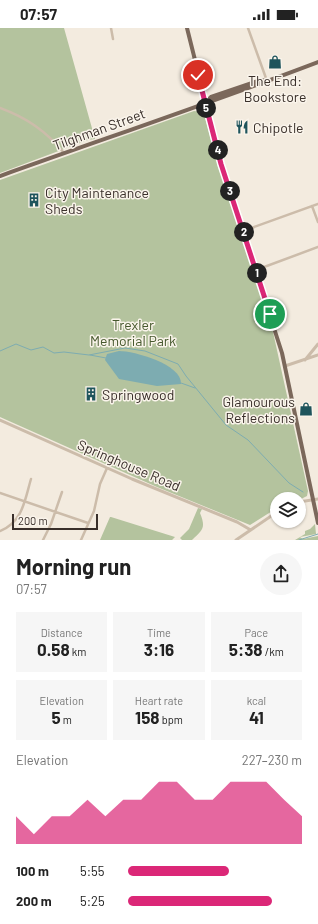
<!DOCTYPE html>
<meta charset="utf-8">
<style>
:root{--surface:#fff;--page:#f6f6f6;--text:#222;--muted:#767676;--accent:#db2777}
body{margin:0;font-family:Barlow,sans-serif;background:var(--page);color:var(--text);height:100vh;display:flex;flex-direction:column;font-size:15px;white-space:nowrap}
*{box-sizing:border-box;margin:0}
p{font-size:13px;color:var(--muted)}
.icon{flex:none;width:22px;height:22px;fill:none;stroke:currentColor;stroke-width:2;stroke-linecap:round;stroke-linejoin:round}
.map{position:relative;height:512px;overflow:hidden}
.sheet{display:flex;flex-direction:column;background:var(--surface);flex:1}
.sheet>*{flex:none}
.fabs{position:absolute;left:270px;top:464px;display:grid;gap:8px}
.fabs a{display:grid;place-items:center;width:36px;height:36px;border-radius:50%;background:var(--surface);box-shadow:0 1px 3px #0004;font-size:20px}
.scale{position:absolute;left:12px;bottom:10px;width:86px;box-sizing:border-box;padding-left:4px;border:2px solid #392f2a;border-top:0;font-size:11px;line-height:14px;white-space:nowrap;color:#392f2a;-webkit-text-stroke:3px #faf4eb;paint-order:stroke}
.pin{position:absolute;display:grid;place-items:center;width:34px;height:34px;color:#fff;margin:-17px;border:2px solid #fff;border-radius:50%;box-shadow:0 1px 4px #0007}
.km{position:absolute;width:20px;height:20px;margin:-10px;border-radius:50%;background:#222;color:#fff;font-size:11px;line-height:20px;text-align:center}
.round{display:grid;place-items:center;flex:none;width:42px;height:42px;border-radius:21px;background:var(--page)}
.overview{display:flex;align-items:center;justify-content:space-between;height:68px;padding:0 16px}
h1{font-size:22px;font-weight:700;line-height:30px}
.metrics{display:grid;grid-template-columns:repeat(3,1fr);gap:6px;height:68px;padding:4px 16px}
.metrics div{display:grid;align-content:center;border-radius:0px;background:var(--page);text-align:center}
.metrics b{font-size:17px;font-weight:700}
.metrics small{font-size:11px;font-weight:400}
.metrics p{font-size:11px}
.chart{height:112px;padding:8px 16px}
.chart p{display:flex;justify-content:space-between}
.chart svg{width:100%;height:72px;margin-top:4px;fill:var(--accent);opacity:.7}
ul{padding:0 16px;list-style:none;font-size:13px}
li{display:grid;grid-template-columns:64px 48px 1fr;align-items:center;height:30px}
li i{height:10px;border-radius:5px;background:var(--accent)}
.status{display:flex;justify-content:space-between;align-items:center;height:28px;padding:0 20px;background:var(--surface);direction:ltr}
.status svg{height:11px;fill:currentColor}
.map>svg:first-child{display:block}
.green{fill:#b4c39e}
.water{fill:#7dacb1}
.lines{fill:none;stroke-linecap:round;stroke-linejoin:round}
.stream{stroke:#7dacb1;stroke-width:1}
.minor{stroke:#ccbcaa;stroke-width:2.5}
.tertiary{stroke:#ccbcaa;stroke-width:3}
.primary{stroke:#7b685b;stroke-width:4}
.route-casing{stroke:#fff;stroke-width:8}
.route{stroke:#db2777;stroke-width:5}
.labels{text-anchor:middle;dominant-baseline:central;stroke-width:3;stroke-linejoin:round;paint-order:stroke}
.poi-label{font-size:14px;fill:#392f2a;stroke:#faf4eb;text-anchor:start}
.street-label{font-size:14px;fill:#392f2a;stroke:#faf4eb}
.park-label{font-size:14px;fill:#46582d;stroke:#faf4eb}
</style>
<div class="status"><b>07:57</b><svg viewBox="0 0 49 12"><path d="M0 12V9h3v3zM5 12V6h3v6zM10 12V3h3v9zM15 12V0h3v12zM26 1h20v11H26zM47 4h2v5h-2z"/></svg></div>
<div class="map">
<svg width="318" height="512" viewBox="0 0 318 512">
<rect width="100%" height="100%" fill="#f3ebdf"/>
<path class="green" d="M 0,0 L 64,0 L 95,111 L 88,112 L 0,145 Z
M 194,83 L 201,84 L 205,89 L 218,138 L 273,304 L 308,463 L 307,468 L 299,472 L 277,471 L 277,480 L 250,497 L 157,459 L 0,389 L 0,152 Z
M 198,480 L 202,481 L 200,485 C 206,500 203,501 192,512 L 182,512 L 180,510 L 189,501 Z
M 110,489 L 111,489 L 175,509 L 172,512 L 100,512 Z
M 315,496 L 316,506 L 300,509 L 303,511 L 318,508 L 318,512 L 295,512 L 305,506 L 305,503 L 310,501 Z"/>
<path class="water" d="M 119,323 C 134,323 182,336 181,356 L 157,358 L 119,351 L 105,332 L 107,326 Z"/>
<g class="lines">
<path class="stream" d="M 0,323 L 16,316 L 31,322 L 43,319 L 54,325 L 64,324 L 89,327 L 125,320 L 145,323 L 178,336 L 186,348 L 226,397 L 248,412 L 289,455 L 303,464
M 90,327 L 106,330
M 181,355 L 195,360
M 299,512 L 318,506"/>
<path class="minor" d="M 111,0 L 113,11
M 248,0 L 267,53
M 0,80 C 27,90 46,103 64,125
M 312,178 L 318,194
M 243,203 L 318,176
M 256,242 L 318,219
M 0,465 L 88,495
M 0,503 C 23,494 25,471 31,451
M 43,512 L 51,496 L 62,464
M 81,512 L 94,483 L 100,456 L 107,440"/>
<path class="tertiary" d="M 305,332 L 318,316
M 285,338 L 318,327
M 0,392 L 132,451 L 237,494 L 249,501
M 299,474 L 318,471
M 236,512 L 277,484"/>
<path class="primary" d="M 187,0 L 221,136 L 282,325 L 318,495
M 205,75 L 211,69 L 261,52 L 267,53
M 0,148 C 106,110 213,74 318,34"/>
</g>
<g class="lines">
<g class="route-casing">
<path id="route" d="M 198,47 L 221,136 L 270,286"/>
</g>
<use href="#route" class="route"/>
</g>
<defs>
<g id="shop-bare" transform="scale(1.08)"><path d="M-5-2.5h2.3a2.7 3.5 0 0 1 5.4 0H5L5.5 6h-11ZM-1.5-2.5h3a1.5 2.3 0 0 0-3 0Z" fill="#1e545c" stroke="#faf4eb" stroke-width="2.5" paint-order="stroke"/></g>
<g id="restaurant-bare" transform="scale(1.08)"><path d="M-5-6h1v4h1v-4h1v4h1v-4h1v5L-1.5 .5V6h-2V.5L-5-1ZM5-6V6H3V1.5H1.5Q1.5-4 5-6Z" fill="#1e545c" stroke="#faf4eb" stroke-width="2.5" paint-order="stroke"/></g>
<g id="building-bare" transform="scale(1.08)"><path d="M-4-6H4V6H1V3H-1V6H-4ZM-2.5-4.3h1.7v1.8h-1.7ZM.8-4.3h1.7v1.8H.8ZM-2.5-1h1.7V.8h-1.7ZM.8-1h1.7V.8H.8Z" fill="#1e545c" stroke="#faf4eb" stroke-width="2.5" paint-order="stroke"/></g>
</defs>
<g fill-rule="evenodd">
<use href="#shop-bare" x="275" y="34"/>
<use href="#restaurant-bare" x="242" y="99"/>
<use href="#building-bare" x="34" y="172"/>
<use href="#building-bare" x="91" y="366"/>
<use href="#shop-bare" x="306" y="381"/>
</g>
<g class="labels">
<g class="poi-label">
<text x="275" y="52" text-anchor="middle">The End:<tspan x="275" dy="16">Bookstore</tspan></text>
<text x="253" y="99">Chipotle</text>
<text x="45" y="164">City Maintenance<tspan x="45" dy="16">Sheds</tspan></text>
<text x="102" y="366">Springwood</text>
<text x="295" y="373" text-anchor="end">Glamourous<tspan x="295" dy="16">Reflections</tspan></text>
</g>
<g class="street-label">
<text transform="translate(99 101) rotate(-20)">Tilghman Street</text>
<text transform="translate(129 437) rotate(23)">Springhouse Road</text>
</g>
<g class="park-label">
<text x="133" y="296">Trexler<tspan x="133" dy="16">Memorial Park</tspan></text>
</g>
</g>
</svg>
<div class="fabs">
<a><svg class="icon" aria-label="layers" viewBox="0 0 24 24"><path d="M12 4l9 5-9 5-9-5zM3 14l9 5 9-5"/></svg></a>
</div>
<div class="scale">200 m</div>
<div class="pin" style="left:270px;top:286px;background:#1e9e55"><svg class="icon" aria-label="arrive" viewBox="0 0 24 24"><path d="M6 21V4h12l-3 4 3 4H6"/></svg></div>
<div class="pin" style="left:198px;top:47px;background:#d93025"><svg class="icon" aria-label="check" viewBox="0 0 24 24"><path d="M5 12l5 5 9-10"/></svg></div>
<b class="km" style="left:257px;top:245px">1</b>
<b class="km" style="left:244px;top:204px">2</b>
<b class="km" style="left:230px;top:163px">3</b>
<b class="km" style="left:218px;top:122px">4</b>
<b class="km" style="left:206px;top:80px">5</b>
</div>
<section class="sheet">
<div class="overview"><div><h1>Morning run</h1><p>07:57</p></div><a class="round"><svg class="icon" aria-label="share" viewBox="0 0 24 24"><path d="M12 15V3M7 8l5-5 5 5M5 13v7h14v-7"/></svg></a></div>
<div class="metrics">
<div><p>Distance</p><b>0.58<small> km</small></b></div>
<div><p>Time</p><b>3:16</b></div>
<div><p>Pace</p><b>5:38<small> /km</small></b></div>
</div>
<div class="metrics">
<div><p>Elevation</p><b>5<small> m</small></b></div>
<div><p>Heart rate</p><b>158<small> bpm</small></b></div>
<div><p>kcal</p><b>41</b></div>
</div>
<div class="chart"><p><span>Elevation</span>227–230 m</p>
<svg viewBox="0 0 160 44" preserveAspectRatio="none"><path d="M0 44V27L10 38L20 27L30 27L40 17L50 27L60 17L70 17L80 6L90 6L100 17L110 17L120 6L130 6L140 6L150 17L160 27V44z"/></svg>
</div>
<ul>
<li><b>100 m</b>5:55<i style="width:58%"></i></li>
<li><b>200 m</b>5:25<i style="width:83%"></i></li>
</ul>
</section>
